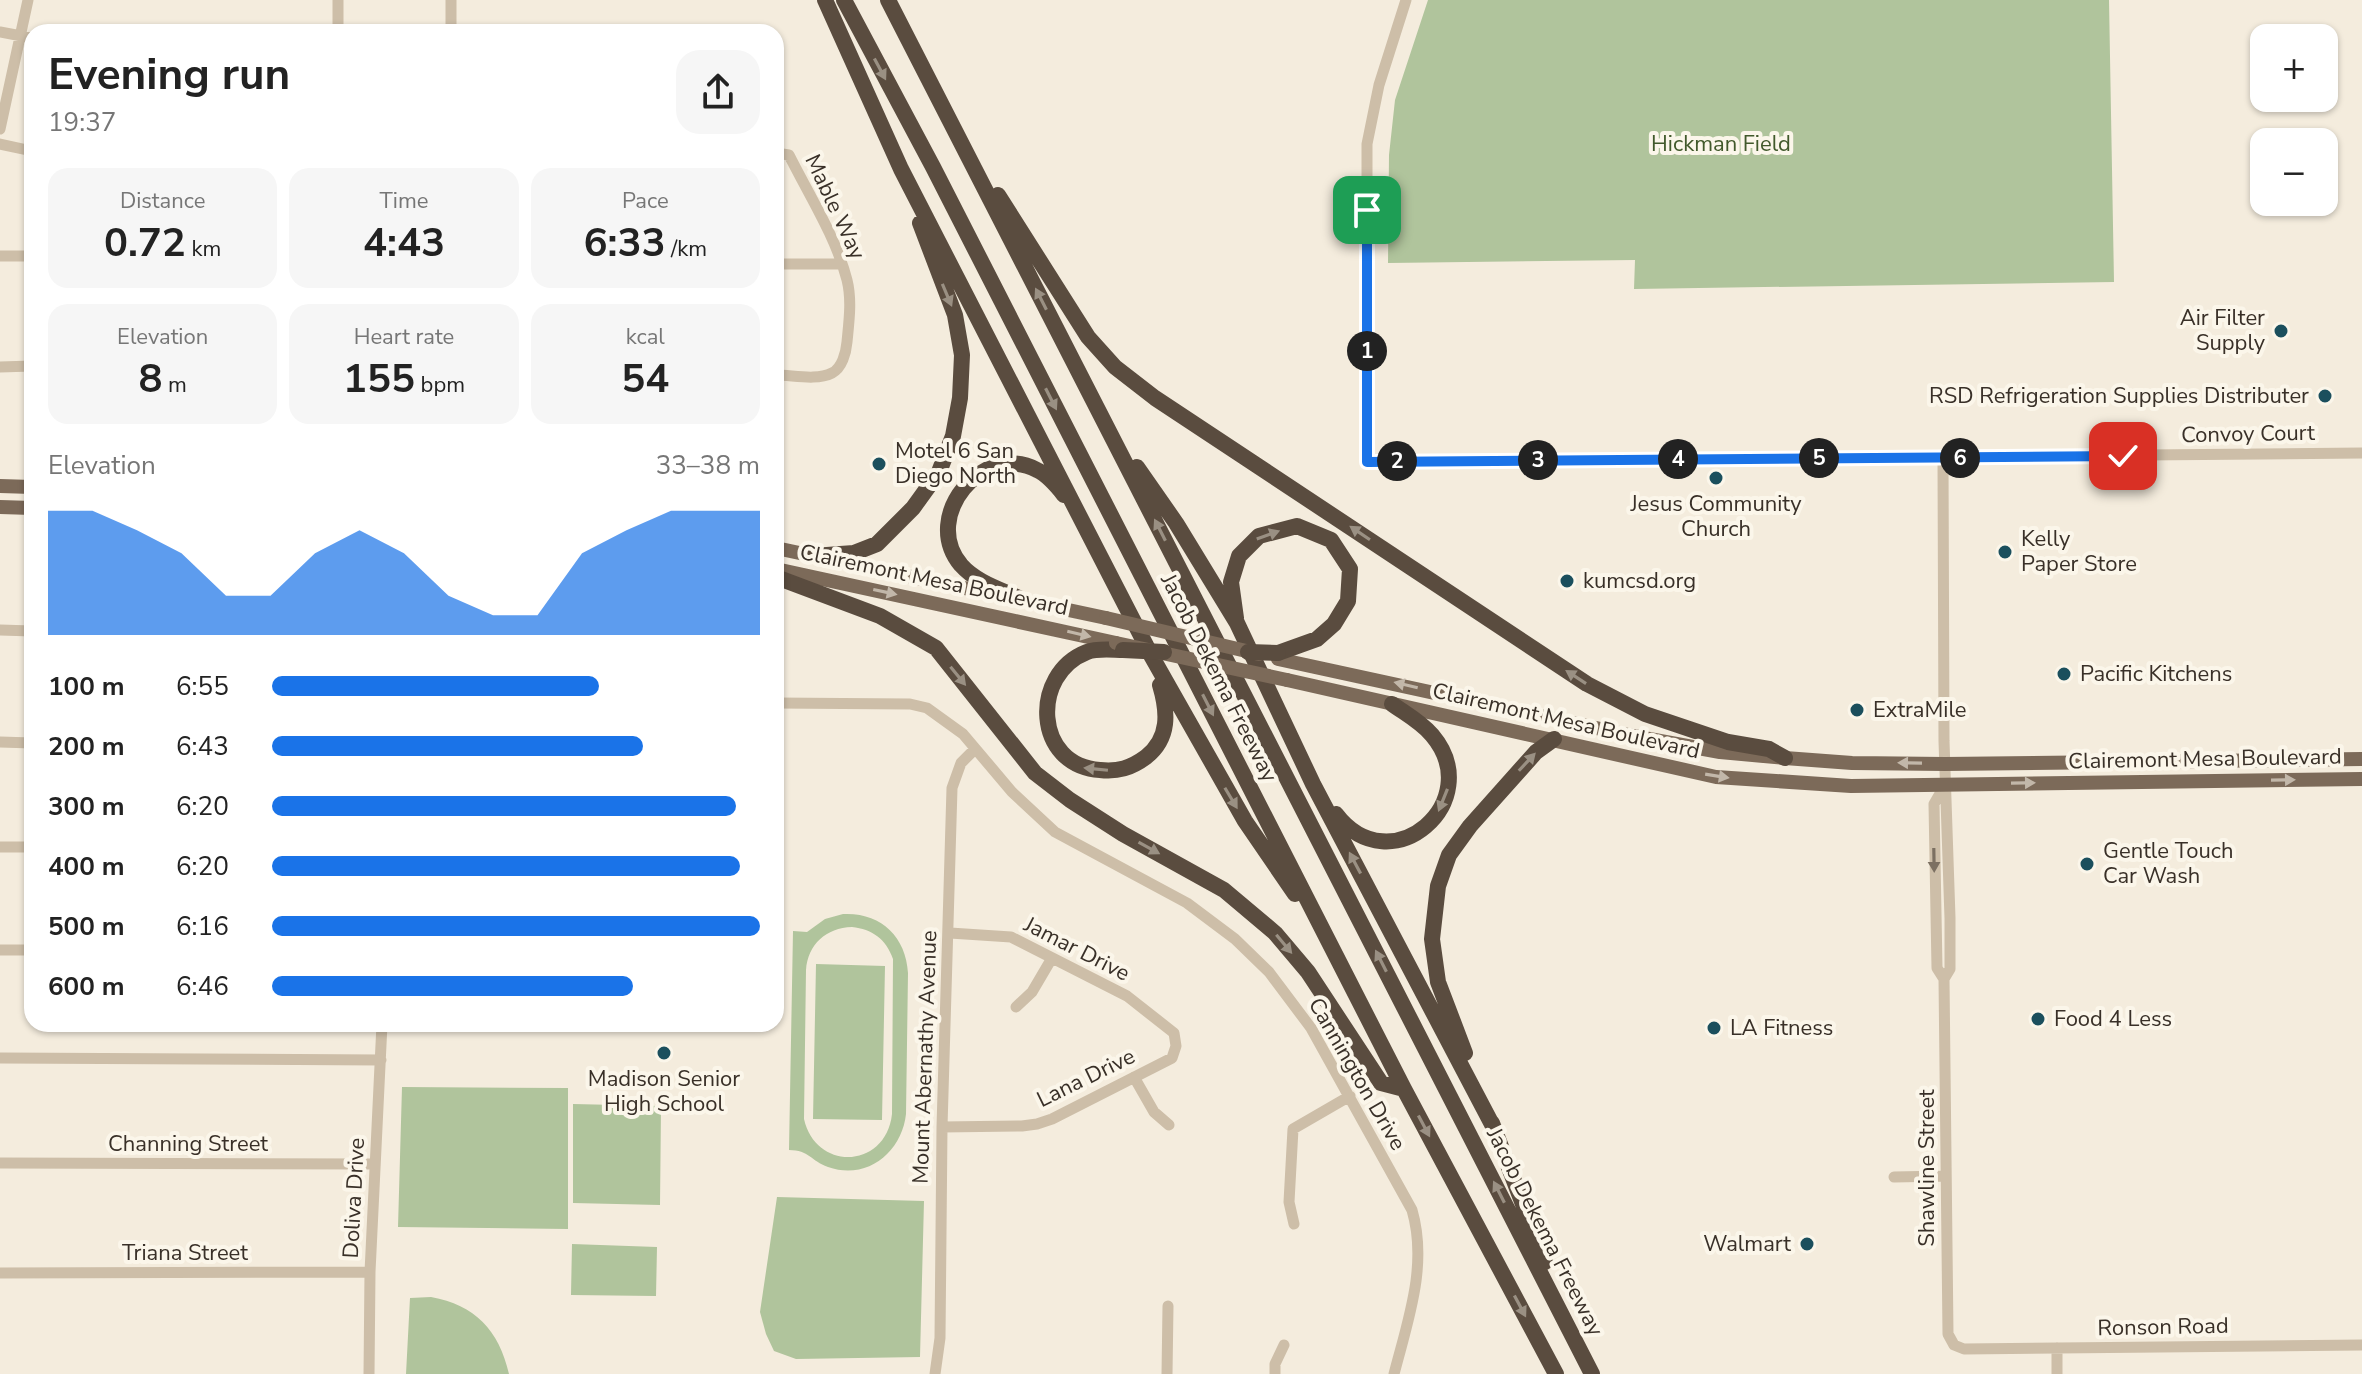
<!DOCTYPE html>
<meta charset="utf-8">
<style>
:root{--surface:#fff;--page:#f6f6f6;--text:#222;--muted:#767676;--accent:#1a73e8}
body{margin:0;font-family:"Nunito Sans",sans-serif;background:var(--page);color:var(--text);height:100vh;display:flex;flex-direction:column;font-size:30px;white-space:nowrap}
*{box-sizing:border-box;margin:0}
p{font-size:26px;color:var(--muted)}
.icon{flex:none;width:44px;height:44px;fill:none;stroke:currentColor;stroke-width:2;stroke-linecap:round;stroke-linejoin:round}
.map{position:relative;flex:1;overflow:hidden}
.side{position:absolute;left:24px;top:24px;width:760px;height:1008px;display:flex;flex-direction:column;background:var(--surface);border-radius:24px;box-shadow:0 2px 6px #0004}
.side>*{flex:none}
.fabs{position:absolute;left:2250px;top:24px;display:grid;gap:16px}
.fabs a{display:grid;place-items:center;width:88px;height:88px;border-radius:16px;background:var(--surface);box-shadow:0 2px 6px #0004;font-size:40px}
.pin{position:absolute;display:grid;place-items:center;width:68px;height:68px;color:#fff;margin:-34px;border-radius:16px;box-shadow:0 4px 12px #0006}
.km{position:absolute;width:40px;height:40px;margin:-20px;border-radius:50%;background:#222;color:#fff;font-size:22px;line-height:40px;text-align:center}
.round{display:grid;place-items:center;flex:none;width:84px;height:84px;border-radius:24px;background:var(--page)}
.headline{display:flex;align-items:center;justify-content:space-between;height:136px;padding:0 24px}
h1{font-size:44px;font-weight:700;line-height:60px}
.metrics{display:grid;grid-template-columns:repeat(3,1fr);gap:12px;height:136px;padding:8px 24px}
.metrics div{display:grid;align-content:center;border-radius:20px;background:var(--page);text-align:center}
.metrics b{font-size:40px;font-weight:700}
.metrics small{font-size:22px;font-weight:400}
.metrics p{font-size:22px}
.chart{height:224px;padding:16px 24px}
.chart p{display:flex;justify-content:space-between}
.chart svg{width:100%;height:144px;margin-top:8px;fill:var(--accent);opacity:.7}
ul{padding:0 24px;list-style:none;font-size:26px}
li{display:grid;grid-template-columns:128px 96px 1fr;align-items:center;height:60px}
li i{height:20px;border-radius:10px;background:var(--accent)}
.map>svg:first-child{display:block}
.green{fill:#b0c49c;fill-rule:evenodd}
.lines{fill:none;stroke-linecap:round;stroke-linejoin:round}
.minor{stroke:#cdbea8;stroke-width:11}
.major{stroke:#7c6a59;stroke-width:14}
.highway{stroke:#5a4c3f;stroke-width:16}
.major-bridge{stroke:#7c6a59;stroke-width:14}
.highway-bridge{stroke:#5a4c3f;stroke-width:16}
.oneway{fill:#9a9083}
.oneway2{fill:#c2b7a9}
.oneway3{fill:#7c7062}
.route-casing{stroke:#fff;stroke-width:16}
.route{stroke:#1a73e8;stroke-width:10}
.poi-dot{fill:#1b4f5d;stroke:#fbf6ea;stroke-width:3}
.labels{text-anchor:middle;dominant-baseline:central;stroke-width:8;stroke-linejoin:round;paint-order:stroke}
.park-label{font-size:22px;fill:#41592b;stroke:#fbf6ea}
.street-label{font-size:22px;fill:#393028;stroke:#fbf6ea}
.poi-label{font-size:22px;fill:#393028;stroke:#fbf6ea;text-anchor:start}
</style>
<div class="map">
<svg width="2362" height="1374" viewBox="0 0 2362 1374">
<rect width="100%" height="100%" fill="#f4ecdd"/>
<path class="green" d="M 1428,0 L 2109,0 L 2114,282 L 1634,289 L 1635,260 L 1388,263 L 1389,155 L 1395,100 Z
M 843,914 C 880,912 906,936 908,973 L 906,1114 C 902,1152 867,1181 828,1167 C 811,1161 809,1150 789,1150 L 793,931 L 807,932 L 825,919 ZM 852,927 C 872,929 886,939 893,959 L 892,1114 C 886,1169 816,1172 804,1119 L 806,970 C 808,944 826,928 852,927 Z
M 816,964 L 885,966 L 882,1120 L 813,1119 Z
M 402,1087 L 568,1088 L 568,1229 L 398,1227 Z
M 573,1104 L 661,1106 L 660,1205 L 573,1203 Z
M 777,1197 L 924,1201 L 920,1357 L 796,1359 L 774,1351 L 766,1334 L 760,1312 Z
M 572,1244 L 657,1247 L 656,1296 L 571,1295 Z
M 431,1297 C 475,1305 499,1330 509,1374 L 406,1374 L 410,1298 Z"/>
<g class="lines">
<path class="minor" d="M 1406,0 L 1379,85 L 1367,144 L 1367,462 L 2362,453
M 0,32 L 32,38
M 338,32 L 338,0
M 451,32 L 451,0
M 0,129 L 28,0
M 0,144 L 32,151
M 776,153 L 789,155 C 809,195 836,237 847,280 C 852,300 849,321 847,342 C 846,353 842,368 832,373 C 816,381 793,375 776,375
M 0,256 L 32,256
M 776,264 L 841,264
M 0,367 L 32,366
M 1943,458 L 1944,741 L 1950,918 L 1950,969 L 1944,979 L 1948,1334 L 1954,1345 L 1964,1349 L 2362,1345
M 0,630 L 32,631
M 776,703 L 910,704 L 927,708 L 963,734 L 1012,792 L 1055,832 L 1187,903 L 1235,939 L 1269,972 L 1311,1028 L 1412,1210 C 1428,1265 1408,1320 1394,1374
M 0,742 L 32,743
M 0,847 L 32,847
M 0,950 L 32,950
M 1944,979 L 1937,968 L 1934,804 L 1945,785
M 1016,1007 L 1032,992 L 1052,958
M 0,1058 L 381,1060
M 1134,1077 L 1154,1112 L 1169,1125
M 942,1127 L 1022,1126 L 1037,1124 L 1052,1119 L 1172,1058 L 1176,1046 L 1174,1033 L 1127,996 L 1011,937 L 950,933
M 0,1163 L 375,1164
M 1894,1177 L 1946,1176
M 1294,1224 L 1289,1202 L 1293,1129 L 1350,1096
M 0,1273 L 370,1272
M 2057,1348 L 2057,1374
M 369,1374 L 370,1272 L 382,1024
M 935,1374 L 940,1338 L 942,1127 L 952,788 L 961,763 L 975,749
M 1167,1374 L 1168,1306
M 1275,1374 L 1275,1364 L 1284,1345"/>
<path class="major" d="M 0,486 L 32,487
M 0,507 L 32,508
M 776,548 L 1106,618
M 776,569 L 1116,643
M 1278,659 L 1633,736 L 1720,752 L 1785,758 L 1852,763 L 1945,764 L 2362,759
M 1287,680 L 1716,777 L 1851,786 L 2362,779"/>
<path class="highway" d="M 825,0 L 901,169 L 1152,657 L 1245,821 L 1295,894
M 844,0 L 933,167 L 1404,1089 L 1556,1374
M 888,0 L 1592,1374
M 998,195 L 1088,337 L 1115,367 L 1155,398 L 1587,684 L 1645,714 L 1728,742 L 1769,749 L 1785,758
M 1137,467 L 1176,523 L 1237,623 L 1313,784 L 1495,1130
M 813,556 L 854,553 L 877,544 L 913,508 L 939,472 L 953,436 L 960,398 L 962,355 L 955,315 L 920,223
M 776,577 L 880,616 L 936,648 L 1035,773 L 1070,800 L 1123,834 L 1224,890 L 1275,933 L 1308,972 L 1381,1083 L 1404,1089
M 1019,598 C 999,589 976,582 961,565 C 920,516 984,441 1037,470 C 1048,475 1057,486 1064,495
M 1236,618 L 1231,582 L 1239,556 L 1259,536 L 1297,526 L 1331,540 L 1350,569 L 1348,601 L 1334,624 L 1317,639 L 1278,653
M 1123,650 C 1113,650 1097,648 1087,652 C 1030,674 1034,766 1100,770 C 1118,772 1131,768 1146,757 C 1170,738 1168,712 1160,685
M 1336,814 C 1391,886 1488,801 1432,735 C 1421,722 1406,714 1392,704
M 1465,1053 L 1438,982 L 1432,939 L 1438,886 L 1449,855 L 1470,826 L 1536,752 L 1554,739
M 1492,1123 L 1545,1262"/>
<path class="major-bridge" d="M 1106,618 L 1259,654
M 1116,643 L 1287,680"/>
<path class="highway-bridge" d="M 1123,650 L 1164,652
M 1248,652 L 1278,653"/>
</g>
<defs><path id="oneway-solid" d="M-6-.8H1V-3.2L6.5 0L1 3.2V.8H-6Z" transform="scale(2)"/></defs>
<g class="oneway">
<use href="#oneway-solid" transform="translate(880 69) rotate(62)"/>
<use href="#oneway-solid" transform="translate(947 295) rotate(67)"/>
<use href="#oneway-solid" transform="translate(1041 299) rotate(-117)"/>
<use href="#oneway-solid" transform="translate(1051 399) rotate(63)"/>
<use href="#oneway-solid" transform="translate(1160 530) rotate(-117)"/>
<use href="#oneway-solid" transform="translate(1360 533) rotate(-146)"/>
<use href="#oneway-solid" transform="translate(1268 535) rotate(-20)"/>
<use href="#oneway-solid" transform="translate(958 676) rotate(51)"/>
<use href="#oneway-solid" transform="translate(1576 677) rotate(-147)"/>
<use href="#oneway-solid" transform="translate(1208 705) rotate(63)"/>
<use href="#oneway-solid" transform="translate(1527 762) rotate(-47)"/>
<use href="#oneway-solid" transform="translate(1096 769) rotate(-174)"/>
<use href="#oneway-solid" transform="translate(1231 798) rotate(59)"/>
<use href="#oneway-solid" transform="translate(1443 800) rotate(112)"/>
<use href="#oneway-solid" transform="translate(1149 848) rotate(29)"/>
<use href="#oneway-solid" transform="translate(1355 863) rotate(-118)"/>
<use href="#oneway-solid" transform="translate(1284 944) rotate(50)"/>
<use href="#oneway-solid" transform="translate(1381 961) rotate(-117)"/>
<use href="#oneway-solid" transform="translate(1424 1126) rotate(62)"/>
<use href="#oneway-solid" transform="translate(1499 1192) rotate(-117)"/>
<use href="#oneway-solid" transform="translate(1520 1306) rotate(62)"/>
</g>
<g class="oneway2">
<use href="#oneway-solid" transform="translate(885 592) rotate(12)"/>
<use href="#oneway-solid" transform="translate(1079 634) rotate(13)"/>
<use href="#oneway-solid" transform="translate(1406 685) rotate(-167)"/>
<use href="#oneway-solid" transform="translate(1910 763) rotate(-179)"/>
<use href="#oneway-solid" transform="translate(1717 776) rotate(9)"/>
<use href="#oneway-solid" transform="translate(2283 780) rotate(-1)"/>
<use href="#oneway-solid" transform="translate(2023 783) rotate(-1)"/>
</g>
<use class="oneway3" href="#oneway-solid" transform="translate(1934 860) rotate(89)"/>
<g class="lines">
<g class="route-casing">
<path id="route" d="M 1367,210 L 1367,462 L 2123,456"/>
</g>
<use href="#route" class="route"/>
</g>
<g class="poi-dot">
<circle cx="2281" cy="331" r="8"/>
<circle cx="2325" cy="396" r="8"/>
<circle cx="879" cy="464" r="8"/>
<circle cx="1716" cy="478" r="8"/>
<circle cx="2005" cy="552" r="8"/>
<circle cx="1567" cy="581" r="8"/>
<circle cx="2064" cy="674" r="8"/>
<circle cx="1857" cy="710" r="8"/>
<circle cx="2087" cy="864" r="8"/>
<circle cx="2038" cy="1019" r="8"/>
<circle cx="1714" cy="1028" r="8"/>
<circle cx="664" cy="1053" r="8"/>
<circle cx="1807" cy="1244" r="8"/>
</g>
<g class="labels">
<g class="park-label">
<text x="1721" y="144">Hickman Field</text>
</g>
<g class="street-label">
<text transform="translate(835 207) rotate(65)">Mable Way</text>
<text transform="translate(2248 434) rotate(-1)">Convoy Court</text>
<text transform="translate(934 580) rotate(12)">Clairemont Mesa Boulevard</text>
<text transform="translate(1219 678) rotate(63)">Jacob Dekema Freeway</text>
<text transform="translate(1566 721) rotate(13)">Clairemont Mesa Boulevard</text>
<text transform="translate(2205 759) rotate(-1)">Clairemont Mesa Boulevard</text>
<text transform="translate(1077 949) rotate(27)">Jamar Drive</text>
<text transform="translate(925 1057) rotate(-88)">Mount Abernathy Avenue</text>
<text transform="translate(1357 1074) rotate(60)">Cannington Drive</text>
<text transform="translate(1086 1078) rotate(-26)">Lana Drive</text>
<text x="188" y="1144">Channing Street</text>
<text transform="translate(1927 1168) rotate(-90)">Shawline Street</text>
<text transform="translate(354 1198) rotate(-87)">Doliva Drive</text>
<text transform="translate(1545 1232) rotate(63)">Jacob Dekema Freeway</text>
<text x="185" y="1253">Triana Street</text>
<text transform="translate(2163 1327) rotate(-1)">Ronson Road</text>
</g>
<g class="poi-label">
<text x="2265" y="318" text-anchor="end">Air Filter<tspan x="2265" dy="25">Supply</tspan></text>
<text x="2309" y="396" text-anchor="end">RSD Refrigeration Supplies Distributer</text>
<text x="895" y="451">Motel 6 San<tspan x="895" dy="25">Diego North</tspan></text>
<text x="1716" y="504" text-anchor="middle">Jesus Community<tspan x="1716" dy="25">Church</tspan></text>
<text x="2021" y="539">Kelly<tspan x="2021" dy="25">Paper Store</tspan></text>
<text x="1583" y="581">kumcsd.org</text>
<text x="2080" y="674">Pacific Kitchens</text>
<text x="1873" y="710">ExtraMile</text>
<text x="2103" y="851">Gentle Touch<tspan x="2103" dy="25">Car Wash</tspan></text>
<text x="2054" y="1019">Food 4 Less</text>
<text x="1730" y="1028">LA Fitness</text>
<text x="664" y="1079" text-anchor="middle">Madison Senior<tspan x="664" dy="25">High School</tspan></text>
<text x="1791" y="1244" text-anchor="end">Walmart</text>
</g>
</g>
</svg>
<div class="fabs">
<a>+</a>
<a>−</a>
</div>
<div class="pin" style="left:1367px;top:210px;background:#1e9e55"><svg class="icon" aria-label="arrive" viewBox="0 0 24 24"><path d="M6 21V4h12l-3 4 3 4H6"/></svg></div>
<div class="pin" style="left:2123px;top:456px;background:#d93025"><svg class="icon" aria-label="check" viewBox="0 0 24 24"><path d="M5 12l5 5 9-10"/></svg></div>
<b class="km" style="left:1367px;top:351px">1</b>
<b class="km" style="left:1397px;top:461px">2</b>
<b class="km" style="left:1538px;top:460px">3</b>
<b class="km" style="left:1678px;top:459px">4</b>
<b class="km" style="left:1819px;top:458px">5</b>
<b class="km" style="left:1960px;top:458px">6</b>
<section class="side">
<div class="headline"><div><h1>Evening run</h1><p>19:37</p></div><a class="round"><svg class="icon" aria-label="share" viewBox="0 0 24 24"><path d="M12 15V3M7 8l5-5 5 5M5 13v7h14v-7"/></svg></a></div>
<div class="metrics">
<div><p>Distance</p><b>0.72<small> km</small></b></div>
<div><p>Time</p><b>4:43</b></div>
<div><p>Pace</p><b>6:33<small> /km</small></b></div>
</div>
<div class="metrics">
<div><p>Elevation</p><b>8<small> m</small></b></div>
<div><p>Heart rate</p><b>155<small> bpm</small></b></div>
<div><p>kcal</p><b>54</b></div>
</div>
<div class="chart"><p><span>Elevation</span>33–38 m</p>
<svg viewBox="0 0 160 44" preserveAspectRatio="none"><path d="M0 44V6L10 6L20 12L30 19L40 32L50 32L60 19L70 12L80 19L90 32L100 38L110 38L120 19L130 12L140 6L150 6L160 6V44z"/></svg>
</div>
<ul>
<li><b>100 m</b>6:55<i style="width:67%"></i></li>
<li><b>200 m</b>6:43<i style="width:76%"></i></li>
<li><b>300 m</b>6:20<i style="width:95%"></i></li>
<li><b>400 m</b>6:20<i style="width:96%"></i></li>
<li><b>500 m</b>6:16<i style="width:100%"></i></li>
<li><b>600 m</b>6:46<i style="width:74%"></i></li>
</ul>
</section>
</div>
